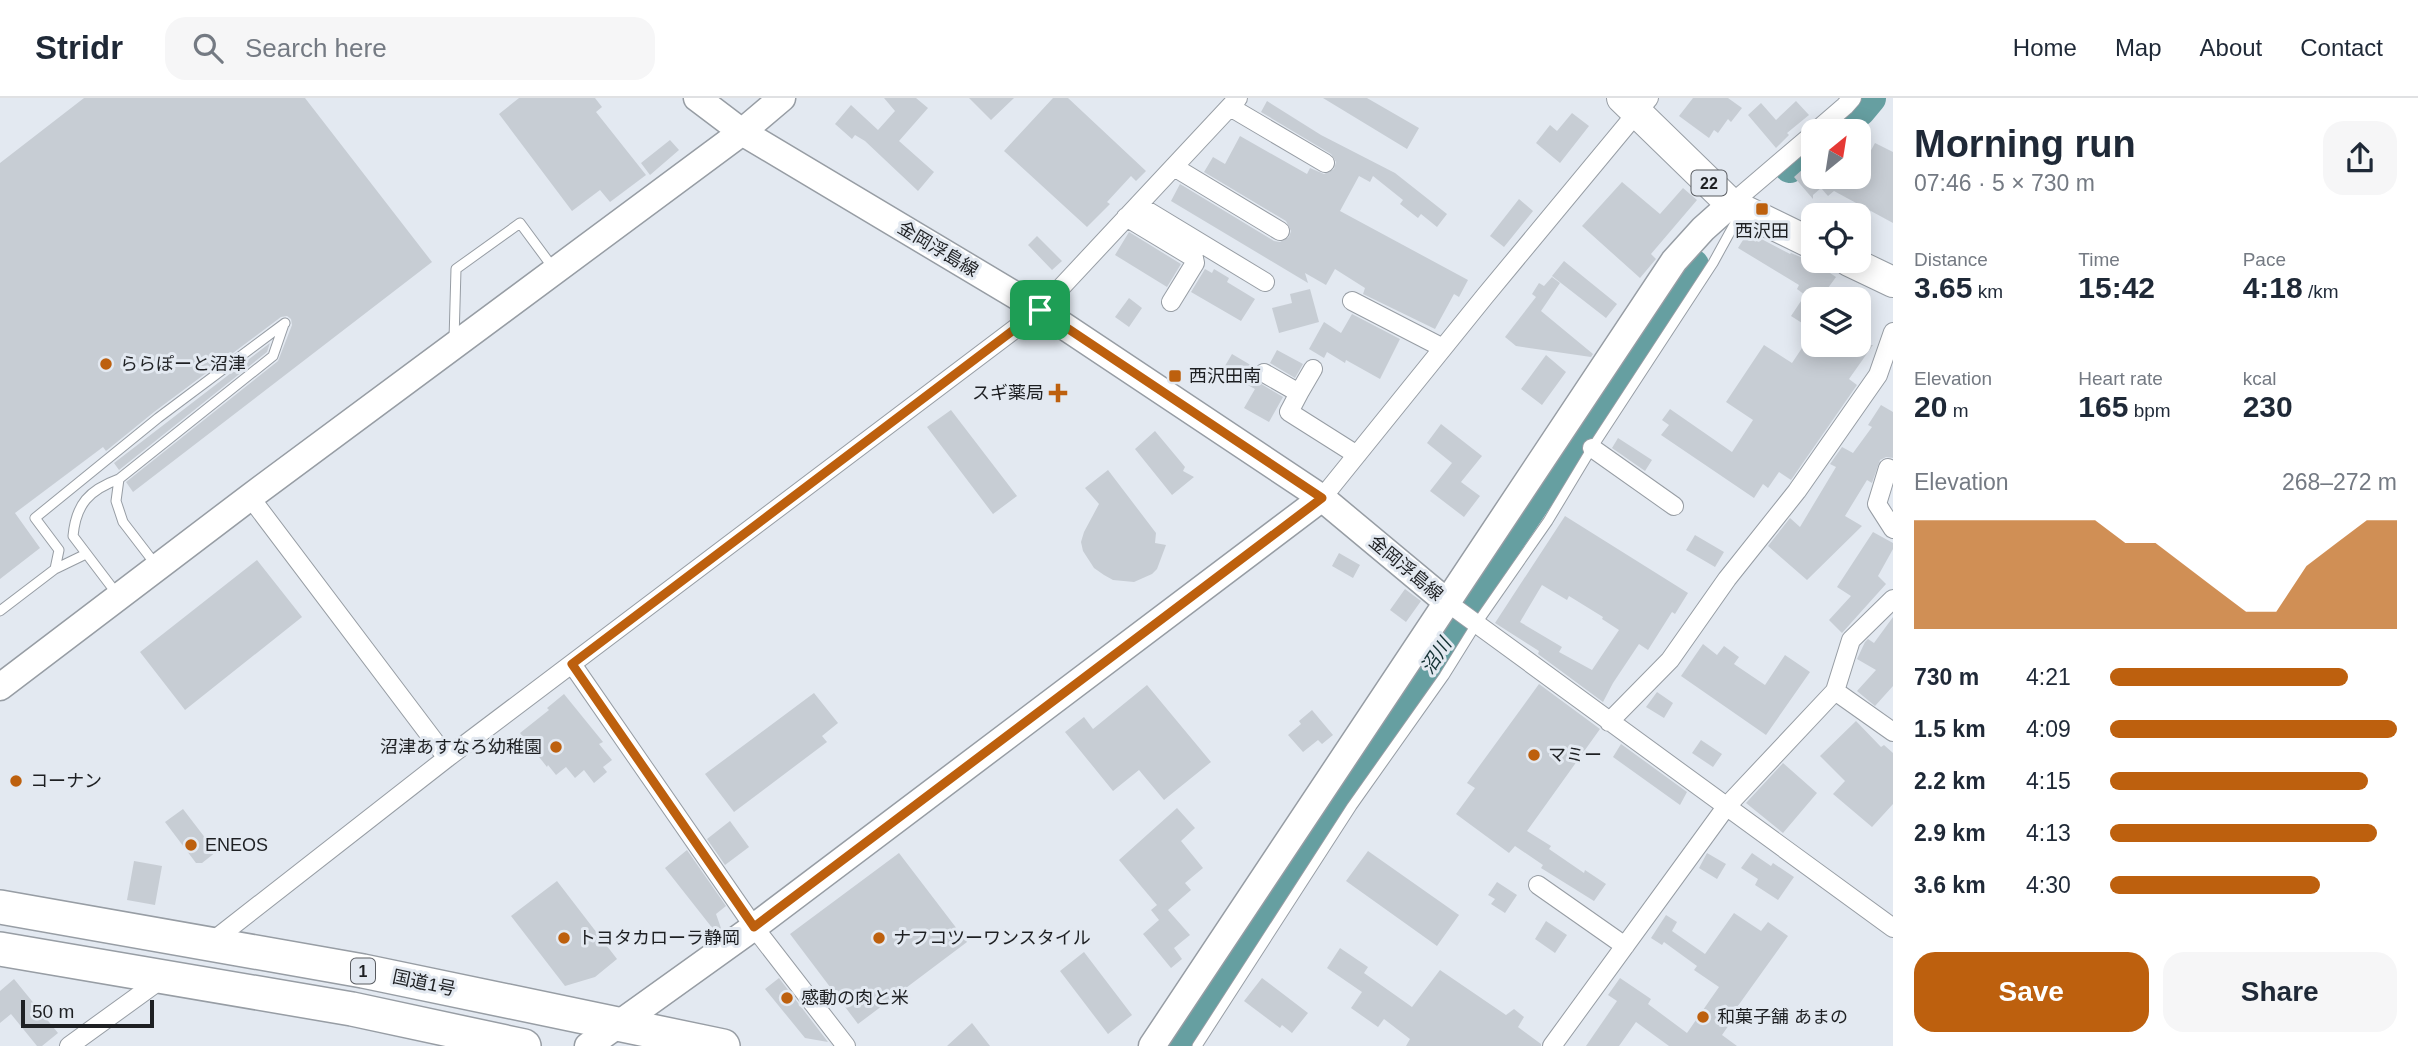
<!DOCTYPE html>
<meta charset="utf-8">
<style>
:root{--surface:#fff;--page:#f6f6f7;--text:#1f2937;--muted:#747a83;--line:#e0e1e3;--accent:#bd600e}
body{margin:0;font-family:Arial,"Noto Sans JP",sans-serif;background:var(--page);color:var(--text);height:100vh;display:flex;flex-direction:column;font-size:26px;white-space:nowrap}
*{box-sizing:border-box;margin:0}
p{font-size:23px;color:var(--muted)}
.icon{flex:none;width:38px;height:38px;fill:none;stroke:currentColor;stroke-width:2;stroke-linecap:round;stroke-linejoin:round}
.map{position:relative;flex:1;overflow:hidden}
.side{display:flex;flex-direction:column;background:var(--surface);width:525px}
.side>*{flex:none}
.needle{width:46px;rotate:30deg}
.controls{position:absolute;left:1801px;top:21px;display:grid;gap:14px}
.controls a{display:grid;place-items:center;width:70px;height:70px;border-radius:14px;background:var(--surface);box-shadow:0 4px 18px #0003;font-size:35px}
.scale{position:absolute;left:21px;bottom:18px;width:133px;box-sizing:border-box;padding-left:7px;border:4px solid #1e2023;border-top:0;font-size:19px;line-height:24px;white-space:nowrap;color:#1e2023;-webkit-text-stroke:5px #e3e9f1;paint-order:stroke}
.pin{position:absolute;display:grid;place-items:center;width:60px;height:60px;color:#fff;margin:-30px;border-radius:14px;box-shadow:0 4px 10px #0006}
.round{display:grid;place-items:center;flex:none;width:74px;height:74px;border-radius:21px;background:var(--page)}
.summary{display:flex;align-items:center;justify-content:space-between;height:119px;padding:0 21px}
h1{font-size:38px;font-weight:600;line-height:52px}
.stats{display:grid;grid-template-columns:repeat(3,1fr);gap:10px;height:119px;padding:7px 21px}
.stats div{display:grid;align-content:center}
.stats b{font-size:30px;font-weight:600}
.stats small{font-size:19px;font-weight:400}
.stats p{font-size:19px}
.chart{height:196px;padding:14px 21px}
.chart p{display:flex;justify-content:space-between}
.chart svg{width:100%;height:126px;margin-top:7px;fill:var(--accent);opacity:.7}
.action{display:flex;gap:14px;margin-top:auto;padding:14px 21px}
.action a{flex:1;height:80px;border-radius:21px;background:var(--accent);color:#fff;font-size:28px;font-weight:600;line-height:80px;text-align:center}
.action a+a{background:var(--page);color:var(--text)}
ul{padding:0 21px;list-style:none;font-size:23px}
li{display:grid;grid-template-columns:112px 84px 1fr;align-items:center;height:52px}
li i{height:18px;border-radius:9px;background:var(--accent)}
header{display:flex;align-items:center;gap:42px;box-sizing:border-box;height:98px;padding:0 35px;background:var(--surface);border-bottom:2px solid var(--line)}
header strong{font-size:33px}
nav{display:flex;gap:38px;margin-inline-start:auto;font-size:24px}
.search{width:490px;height:63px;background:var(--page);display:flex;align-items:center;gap:18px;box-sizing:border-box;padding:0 24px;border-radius:21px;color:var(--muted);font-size:26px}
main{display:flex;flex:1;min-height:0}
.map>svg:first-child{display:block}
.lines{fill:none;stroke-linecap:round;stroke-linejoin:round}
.river{stroke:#669fa1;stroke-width:32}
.building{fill:#c7cdd4;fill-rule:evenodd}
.lane-casing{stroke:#979da4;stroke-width:11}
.street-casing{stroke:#979da4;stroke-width:20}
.secondary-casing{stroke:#979da4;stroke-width:29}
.primary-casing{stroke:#979da4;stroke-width:32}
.highway-casing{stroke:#979da4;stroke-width:36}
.lane{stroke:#fff;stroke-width:9}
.street{stroke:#fff;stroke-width:18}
.secondary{stroke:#fff;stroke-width:26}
.primary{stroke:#fff;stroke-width:30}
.highway{stroke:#fff;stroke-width:33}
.route-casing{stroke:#fff;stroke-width:14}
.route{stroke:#bd600e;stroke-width:9}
.poi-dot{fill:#bd600e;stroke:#e3e9f1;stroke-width:2.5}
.labels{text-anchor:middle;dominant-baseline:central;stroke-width:6;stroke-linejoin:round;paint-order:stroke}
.shield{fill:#e3e9f1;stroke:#595c61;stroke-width:2}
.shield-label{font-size:16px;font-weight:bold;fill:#1e2023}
.poi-label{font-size:18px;fill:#1e2023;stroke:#e3e9f1;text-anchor:start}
.street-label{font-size:18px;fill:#1e2023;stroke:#e3e9f1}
.water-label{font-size:19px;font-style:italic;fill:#133133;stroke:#e3e9f1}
</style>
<header>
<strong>Stridr</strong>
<div class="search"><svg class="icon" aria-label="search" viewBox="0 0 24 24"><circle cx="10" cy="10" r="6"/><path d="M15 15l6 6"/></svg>Search here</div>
<nav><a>Home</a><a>Map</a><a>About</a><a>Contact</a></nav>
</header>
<main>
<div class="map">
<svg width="1893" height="948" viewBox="0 0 1893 948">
<rect width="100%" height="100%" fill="#e3e9f1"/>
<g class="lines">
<path class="river" d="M 1833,33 L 1860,12 L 1870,0
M 1790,69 L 1813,50
M 1179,948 L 1449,532 L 1693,167"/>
</g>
<path class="building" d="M 84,0 L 305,0 L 432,164 L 133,394 L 126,384 L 278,263 L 292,227 L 291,221 L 287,218 L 281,219 L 154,314 L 106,353 L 103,349 L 15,415 L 40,450 L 0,481 L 0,65 Z
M 519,0 L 595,0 L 602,9 L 596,14 L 646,77 L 610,104 L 600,92 L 572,113 L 499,16 Z
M 884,0 L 916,0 L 928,10 L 899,43 L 934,74 L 918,93 L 865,43 L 855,37 L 852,41 L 835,26 L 851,7 L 878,32 L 895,13 Z
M 969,0 L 1014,0 L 991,22 Z
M 1053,0 L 1068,0 L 1146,73 L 1136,83 L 1131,78 L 1107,104 L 1110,106 L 1087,129 L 1004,53 Z
M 1323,0 L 1367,0 L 1419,30 L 1407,51 Z
M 1693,0 L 1728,0 L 1742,10 L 1731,24 L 1728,21 L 1718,35 L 1714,32 L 1709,40 L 1679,18 Z
M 1267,3 L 1321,37 L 1395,75 L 1447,116 L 1437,129 L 1421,116 L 1418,120 L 1400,106 L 1403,102 L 1373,78 L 1370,84 L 1359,78 L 1340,113 L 1468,182 L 1459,199 L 1454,196 L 1435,231 L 1363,196 L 1365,190 L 1335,171 L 1326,187 L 1305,175 L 1308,185 L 1171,103 L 1180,86 L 1274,143 L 1280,144 L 1289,139 L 1291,133 L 1286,123 L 1204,74 L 1213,59 L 1225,66 L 1240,38 L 1307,76 L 1310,70 L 1324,76 L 1334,71 L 1336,64 L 1331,56 L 1261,14 Z
M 1796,3 L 1809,17 L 1787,35 L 1789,37 L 1776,50 L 1748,17 L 1761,5 L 1776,22 Z
M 1572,15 L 1589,28 L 1560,65 L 1536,45 L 1550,27 L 1557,33 Z
M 670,42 L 679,52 L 650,77 L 641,65 Z
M 1875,45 L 1893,54 L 1893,125 L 1834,93 L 1828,98 L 1821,90 L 1813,97 L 1813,101 L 1794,79 L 1813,62 L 1813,79 L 1851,79 L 1846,83 L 1851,89 Z
M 1622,84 L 1660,116 L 1683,90 L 1697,102 L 1651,156 L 1656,161 L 1640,180 L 1582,128 Z
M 1519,101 L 1533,113 L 1504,149 L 1490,138 Z
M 1129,134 L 1181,166 L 1167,189 L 1115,157 Z
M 1748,134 L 1790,156 L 1791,155 L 1815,165 L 1836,179 L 1820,201 L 1813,201 L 1813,232 L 1791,218 L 1805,197 L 1797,191 L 1799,187 L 1738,150 Z
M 1037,138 L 1062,163 L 1052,172 L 1028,147 Z
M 1564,163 L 1617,206 L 1606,220 L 1552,178 Z
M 1205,171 L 1212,175 L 1214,171 L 1229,180 L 1227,184 L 1255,201 L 1241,223 L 1191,194 Z
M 1552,179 L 1560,185 L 1541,213 L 1593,256 L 1591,259 L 1516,248 L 1505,239 L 1536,199 L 1532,196 L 1539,185 L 1544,188 Z
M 1310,191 L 1319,224 L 1279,235 L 1272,210 L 1292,205 L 1290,196 Z
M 1129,200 L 1142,210 L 1129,229 L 1115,219 Z
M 1352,216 L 1400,241 L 1380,281 L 1346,262 L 1345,265 L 1327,254 L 1324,260 L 1309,251 L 1324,224 L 1341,235 Z
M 270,245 L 267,254 L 119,372 L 114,365 Z
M 1764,247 L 1792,265 L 1804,247 L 1873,247 L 1849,281 L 1857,287 L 1791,382 L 1779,374 L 1768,390 L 1763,386 L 1754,400 L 1661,337 L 1669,327 L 1662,322 L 1670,311 L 1732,354 L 1753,322 L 1726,304 Z
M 1277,252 L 1303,266 L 1295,280 L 1270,265 Z
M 1232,256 L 1254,269 L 1253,276 L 1258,284 L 1283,299 L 1269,324 L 1244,310 L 1255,291 L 1222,273 Z
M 1546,257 L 1566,274 L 1542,307 L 1521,291 Z
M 1881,307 L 1893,314 L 1893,360 L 1886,359 L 1880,362 L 1872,385 L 1867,382 L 1845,418 L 1862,428 L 1807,482 L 1768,448 L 1790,420 L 1800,429 L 1836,369 L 1830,366 L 1842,349 L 1853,355 L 1872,329 L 1868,327 Z
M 951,312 L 1017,398 L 993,416 L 927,329 Z
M 1441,326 L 1482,358 L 1461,384 L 1480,398 L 1464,419 L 1430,393 L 1452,365 L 1427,345 Z
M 1155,333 L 1185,369 L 1183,373 L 1194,379 L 1172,397 L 1135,351 Z
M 1618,340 L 1652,362 L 1645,373 L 1612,350 Z
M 1108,372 L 1156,435 L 1155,445 L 1166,447 L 1157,471 L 1152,476 L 1134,484 L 1113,482 L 1104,477 L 1094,470 L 1083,453 L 1081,444 L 1084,434 L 1099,406 L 1085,390 Z
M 1565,418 L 1688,495 L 1675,516 L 1672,514 L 1648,552 L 1639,546 L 1613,585 L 1603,604 L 1538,556 L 1539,553 L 1495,525 ZM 1542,487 L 1567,502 L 1569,498 L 1603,519 L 1602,521 L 1619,532 L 1592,572 L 1559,554 L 1562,549 L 1520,524 Z
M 1873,434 L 1893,445 L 1893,451 L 1878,478 L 1886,486 L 1842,535 L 1829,522 L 1851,498 L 1837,489 Z
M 1695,437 L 1724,454 L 1715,469 L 1686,452 Z
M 1339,455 L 1360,467 L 1353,480 L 1332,468 Z
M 257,462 L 302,519 L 185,612 L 140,554 Z
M 1405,491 L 1421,503 L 1406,524 L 1390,512 Z
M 1893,519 L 1893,588 L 1875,608 L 1857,593 L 1876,572 L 1857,561 L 1865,544 L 1868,541 L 1874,545 Z
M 1703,546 L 1717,557 L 1724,548 L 1739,559 L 1734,566 L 1765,587 L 1785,557 L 1810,574 L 1766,637 L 1681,578 Z
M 1539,586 L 1600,631 L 1527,733 L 1551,748 L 1549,751 L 1584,775 L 1585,772 L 1606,786 L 1594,803 L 1541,770 L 1543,767 L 1515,748 L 1509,755 L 1456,716 L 1475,690 L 1467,685 Z
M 1147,587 L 1211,664 L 1164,702 L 1139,672 L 1113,693 L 1065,634 L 1084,619 L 1093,631 Z
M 1657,594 L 1673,605 L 1664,620 L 1646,609 Z
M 814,595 L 838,625 L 822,638 L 827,644 L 734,714 L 705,676 Z
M 564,596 L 603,644 L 599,646 L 612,662 L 603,669 L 607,674 L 594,685 L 584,672 L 575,680 L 566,669 L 556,677 L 548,667 L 547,669 L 520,635 L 549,612 L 547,610 Z
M 1312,612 L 1333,637 L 1322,646 L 1318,642 L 1303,654 L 1288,637 L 1301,626 L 1299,623 Z
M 1856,623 L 1881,649 L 1884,647 L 1893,655 L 1893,706 L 1872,729 L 1833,696 L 1845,683 L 1820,658 Z
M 1701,642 L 1722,656 L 1713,669 L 1692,655 Z
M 1621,646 L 1687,694 L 1680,707 L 1613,659 Z
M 1783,665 L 1817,695 L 1783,735 L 1746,705 Z
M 1177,710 L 1195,730 L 1181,743 L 1203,770 L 1185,785 L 1191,792 L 1168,812 L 1190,837 L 1174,850 L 1182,861 L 1171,870 L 1143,836 L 1159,822 L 1151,812 L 1157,807 L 1119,762 Z
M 183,711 L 216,754 L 202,765 L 196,765 L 165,724 Z
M 730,723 L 749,749 L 725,767 L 707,741 Z
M 687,752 L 726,808 L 716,816 L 722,833 L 717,836 L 665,770 Z
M 1368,753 L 1459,817 L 1437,848 L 1346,783 Z
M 899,755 L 967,844 L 858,926 L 790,836 Z
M 1707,755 L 1726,766 L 1717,781 L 1699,770 Z
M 1752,755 L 1771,768 L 1773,765 L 1794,779 L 1778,802 L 1755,787 L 1758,781 L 1741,770 Z
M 134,763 L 162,768 L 155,807 L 127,802 Z
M 557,783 L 617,861 L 595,879 L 565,888 L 511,818 Z
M 1497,784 L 1517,797 L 1505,815 L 1491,806 L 1495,801 L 1488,797 Z
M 1734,815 L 1761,833 L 1768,824 L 1788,838 L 1735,912 L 1738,914 L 1722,937 L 1737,948 L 1669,948 L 1636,924 L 1619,948 L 1586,948 L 1617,903 L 1608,897 L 1620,880 L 1651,901 L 1648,906 L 1687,935 L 1719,889 L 1694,872 L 1697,868 L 1664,844 L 1662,847 L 1651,840 L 1666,817 L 1677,824 L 1672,833 L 1705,856 Z
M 1546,823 L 1567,837 L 1555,855 L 1535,841 Z
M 1340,850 L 1368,869 L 1364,875 L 1412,909 L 1440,872 L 1506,917 L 1514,911 L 1524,919 L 1518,929 L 1541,946 L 1541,948 L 1406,948 L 1410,941 L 1384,921 L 1378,929 L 1351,910 L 1362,894 L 1327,870 Z
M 1084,854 L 1132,917 L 1108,936 L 1060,873 Z
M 779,880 L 828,944 L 805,940 L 765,891 Z
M 1262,880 L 1308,915 L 1292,935 L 1282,927 L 1280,930 L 1244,903 Z
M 14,881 L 58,935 L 42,948 L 37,948 L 11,916 L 0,925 L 0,893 Z
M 972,925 L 990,948 L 947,948 Z"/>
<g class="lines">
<g class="lane-casing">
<path id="lane" d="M 454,242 L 456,171 L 520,125 L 554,171
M 156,467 L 123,424 L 116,403 L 119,381 L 273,258 L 284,226
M 55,471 L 59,452 L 35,420 L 158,320 L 285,225
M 117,496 L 73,438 C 76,406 89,392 119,381
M 0,513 L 55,471 L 86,456
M 1197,948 L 1352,708 L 1444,578 L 1477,525 L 1548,423 L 1592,350 L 1713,165 L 1740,116"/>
</g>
<g class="street-casing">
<path id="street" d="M 1230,9 L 1325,65
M 1816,33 L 1845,8 L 1852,0
M 1174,69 L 1280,133
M 1731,106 L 1813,36
M 1138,107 L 1265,184
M 1126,119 L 1194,160 L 1195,165 L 1171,204
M 1352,203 L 1443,250
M 1264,275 L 1299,295 L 1289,314 L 1357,357
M 1299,295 L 1313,271
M 1592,350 L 1674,408
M 1888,370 L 1877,406 L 1893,431
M 250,399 L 447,660
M 1322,400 L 1485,198 L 1649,0
M 1448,505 L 1893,830
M 572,566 L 754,829 L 846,948
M 1835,593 L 1893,634
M 1609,624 L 1670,562 L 1727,481 L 1797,393 L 1878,277 L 1893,234
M 1538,787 L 1625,848
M 209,846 L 447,660 L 1040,212 L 1238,0
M 69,948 L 163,880
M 1552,948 L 1726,709 L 1835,593 L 1851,542 L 1893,501"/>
</g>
<g class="secondary-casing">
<path id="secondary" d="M 697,0 L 742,34 L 1040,212 L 1322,400 L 1448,505
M 0,589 L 250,399 L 742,34 L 782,0
M 588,948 L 754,829 L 1322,400
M 1152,948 L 1674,163 L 1703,131 L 1731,106"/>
</g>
<g class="primary-casing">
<path id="primary" d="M 1622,0 L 1731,106 L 1813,146
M 1849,163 L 1893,184"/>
</g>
<g class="highway-casing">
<path id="highway" d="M 0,809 L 363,873 L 723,948
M 0,851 L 352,911 L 524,948"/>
</g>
<use href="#lane" class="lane"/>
<use href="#street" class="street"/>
<use href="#secondary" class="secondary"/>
<use href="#primary" class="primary"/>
<use href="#highway" class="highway"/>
</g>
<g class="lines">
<g class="route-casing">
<path id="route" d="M 1040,212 L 1322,400 L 754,829 L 572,566 Z"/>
</g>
<use href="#route" class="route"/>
</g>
<g class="poi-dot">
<rect x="1755" y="104" width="14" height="14" rx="3.5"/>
<circle cx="106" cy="266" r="7"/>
<rect x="1168" y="271" width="14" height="14" rx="3.5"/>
<path d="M1054.5 284.5h7v7h7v7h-7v7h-7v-7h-7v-7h7z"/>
<circle cx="556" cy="649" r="7"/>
<circle cx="1534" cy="657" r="7"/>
<circle cx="16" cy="683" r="7"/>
<circle cx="191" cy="747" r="7"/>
<circle cx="564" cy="840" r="7"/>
<circle cx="879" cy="840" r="7"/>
<circle cx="787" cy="900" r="7"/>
<circle cx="1703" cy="919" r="7"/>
</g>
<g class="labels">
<g class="shield">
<rect x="1691.5" y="72.5" width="35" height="25" rx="5"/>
<rect x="351" y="860.5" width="24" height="25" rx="5"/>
</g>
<g class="shield-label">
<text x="1709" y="85">22</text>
<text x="363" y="873">1</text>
</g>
<g class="poi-label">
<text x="1762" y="133" text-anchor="middle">西沢田</text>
<text x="120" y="266">ららぽーと沼津</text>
<text x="1189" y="278">西沢田南</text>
<text x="1044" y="295" text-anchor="end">スギ薬局</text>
<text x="542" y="649" text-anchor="end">沼津あすなろ幼稚園</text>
<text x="1548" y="657">マミー</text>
<text x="30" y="683">コーナン</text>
<text x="205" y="747">ENEOS</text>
<text x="578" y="840">トヨタカローラ静岡</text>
<text x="893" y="840">ナフコツーワンスタイル</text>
<text x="801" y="900">感動の肉と米</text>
<text x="1717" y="919">和菓子舗 あまの</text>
</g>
<g class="street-label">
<text transform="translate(938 151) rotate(31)">金岡浮島線</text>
<text transform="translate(1406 470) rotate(40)">金岡浮島線</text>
<text transform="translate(424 885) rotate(12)">国道1号</text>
</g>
<g class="water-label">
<text transform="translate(1436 558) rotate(-57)">沼川</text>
</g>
</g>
</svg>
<div class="controls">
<a><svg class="needle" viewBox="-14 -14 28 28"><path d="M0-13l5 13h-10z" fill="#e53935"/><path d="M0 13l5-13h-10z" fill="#747a83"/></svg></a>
<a><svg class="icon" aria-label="locate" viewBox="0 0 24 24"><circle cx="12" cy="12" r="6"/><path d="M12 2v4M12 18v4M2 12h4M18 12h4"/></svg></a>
<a><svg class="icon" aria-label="layers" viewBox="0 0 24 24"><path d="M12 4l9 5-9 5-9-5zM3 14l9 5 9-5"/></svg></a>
</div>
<div class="scale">50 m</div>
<div class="pin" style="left:1040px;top:212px;background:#1e9e55"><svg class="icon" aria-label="arrive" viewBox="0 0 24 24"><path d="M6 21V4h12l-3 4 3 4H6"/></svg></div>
</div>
<section class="side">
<div class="summary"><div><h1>Morning run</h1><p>07:46 · 5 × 730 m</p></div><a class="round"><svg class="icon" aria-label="share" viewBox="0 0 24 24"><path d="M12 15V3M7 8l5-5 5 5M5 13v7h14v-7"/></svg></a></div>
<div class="stats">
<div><p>Distance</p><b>3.65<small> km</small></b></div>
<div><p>Time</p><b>15:42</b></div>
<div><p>Pace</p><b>4:18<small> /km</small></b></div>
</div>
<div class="stats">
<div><p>Elevation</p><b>20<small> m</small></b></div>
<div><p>Heart rate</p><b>165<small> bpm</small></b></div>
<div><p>kcal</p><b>230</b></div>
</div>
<div class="chart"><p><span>Elevation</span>268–272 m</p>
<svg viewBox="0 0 160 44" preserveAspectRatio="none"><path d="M0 44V6L10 6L20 6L30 6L40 6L50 6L60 6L70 14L80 14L90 22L100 30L110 38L120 38L130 22L140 14L150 6L160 6V44z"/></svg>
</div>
<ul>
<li><b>730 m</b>4:21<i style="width:83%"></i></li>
<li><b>1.5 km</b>4:09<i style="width:100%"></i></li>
<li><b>2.2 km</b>4:15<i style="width:90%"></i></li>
<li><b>2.9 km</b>4:13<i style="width:93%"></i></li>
<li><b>3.6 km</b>4:30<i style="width:73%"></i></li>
</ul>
<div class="action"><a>Save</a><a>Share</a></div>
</section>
</main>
